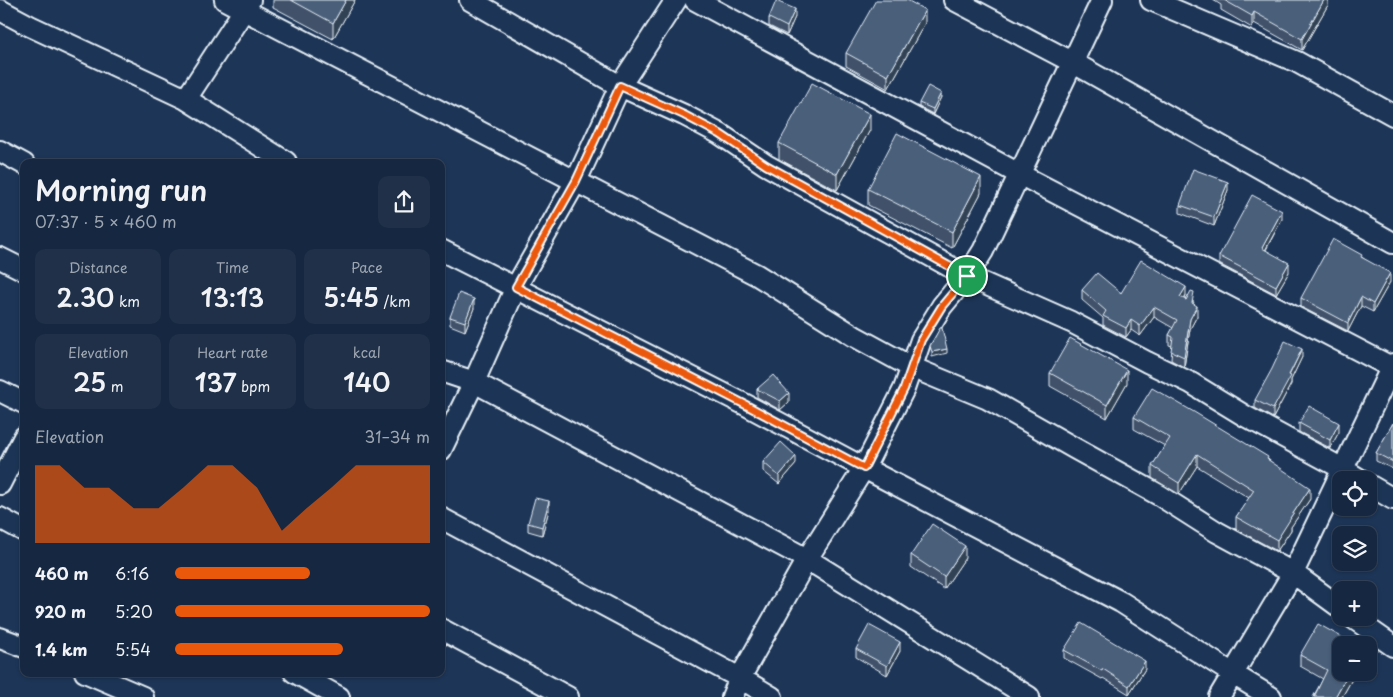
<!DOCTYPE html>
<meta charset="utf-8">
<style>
:root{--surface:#162841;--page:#1f3048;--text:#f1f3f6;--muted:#9ea6b1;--line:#35445a;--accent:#ea580c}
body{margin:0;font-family:"Playpen Sans",sans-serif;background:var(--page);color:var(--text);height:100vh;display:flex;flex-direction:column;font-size:19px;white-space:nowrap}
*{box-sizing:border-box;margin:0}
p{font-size:16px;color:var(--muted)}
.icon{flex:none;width:28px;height:28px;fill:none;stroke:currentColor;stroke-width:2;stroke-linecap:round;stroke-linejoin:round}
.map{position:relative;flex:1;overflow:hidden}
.side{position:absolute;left:20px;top:159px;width:425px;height:518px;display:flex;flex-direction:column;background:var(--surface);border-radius:10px;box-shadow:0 1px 4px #0004,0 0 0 1px var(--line)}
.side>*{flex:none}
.controls{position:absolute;left:1332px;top:471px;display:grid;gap:10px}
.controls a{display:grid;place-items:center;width:45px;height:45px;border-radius:10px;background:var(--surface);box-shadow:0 1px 4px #0004,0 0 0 1px var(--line);font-size:25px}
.pin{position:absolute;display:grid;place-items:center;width:42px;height:42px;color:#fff;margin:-21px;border:2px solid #fff;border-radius:50%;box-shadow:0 1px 5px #0007}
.round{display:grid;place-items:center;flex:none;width:52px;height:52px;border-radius:10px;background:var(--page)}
.head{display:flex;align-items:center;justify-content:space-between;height:85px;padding:0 15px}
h1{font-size:28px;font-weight:600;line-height:38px}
.metrics{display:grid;grid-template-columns:repeat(3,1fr);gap:8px;height:85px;padding:5px 15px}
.metrics div{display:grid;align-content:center;border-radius:10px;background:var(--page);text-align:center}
.metrics b{font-size:25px;font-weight:600}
.metrics small{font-size:14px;font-weight:400}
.metrics p{font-size:14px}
.chart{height:140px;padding:10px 15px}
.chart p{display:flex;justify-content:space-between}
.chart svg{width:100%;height:90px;margin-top:5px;fill:var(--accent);opacity:.7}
ul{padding:0 15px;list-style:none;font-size:16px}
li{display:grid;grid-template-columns:80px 60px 1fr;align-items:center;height:38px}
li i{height:12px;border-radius:6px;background:var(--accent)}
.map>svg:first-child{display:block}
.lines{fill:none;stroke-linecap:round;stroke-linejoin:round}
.minor-casing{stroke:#e8f1f8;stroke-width:24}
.minor{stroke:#1d3557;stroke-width:20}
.wall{fill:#3f5169;stroke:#e8f1f8}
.shaded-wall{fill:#334255;stroke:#e8f1f8}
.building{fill:#495e7a;stroke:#e8f1f8}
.route-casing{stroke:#fff;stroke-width:10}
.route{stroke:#ea580c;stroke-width:6}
</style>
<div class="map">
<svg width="1393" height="697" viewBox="0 0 1393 697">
<rect width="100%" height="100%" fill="#1d3557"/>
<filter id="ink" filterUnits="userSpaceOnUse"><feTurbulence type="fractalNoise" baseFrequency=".02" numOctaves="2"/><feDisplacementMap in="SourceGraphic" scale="10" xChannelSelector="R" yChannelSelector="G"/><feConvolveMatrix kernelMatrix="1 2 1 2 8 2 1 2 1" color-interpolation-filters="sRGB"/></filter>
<g filter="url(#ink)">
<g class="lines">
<g class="minor-casing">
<path id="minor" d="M 225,0 L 244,10 L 250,0
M 470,0 L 620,86 L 684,115 L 720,134 L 766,165 L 967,276 L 1071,322 L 1147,362 L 1191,383 L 1245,416 L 1343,469 L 1361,480
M 695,0 L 1019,174 L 1393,368
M 954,0 L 1072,62 L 1393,243
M 1102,0 L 983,251 L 967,276 L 942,306 L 921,340 L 904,389 L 864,468 L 1121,602 L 1233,674 L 1271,697
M 1151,0 L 1297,62 L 1393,115
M 0,10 L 30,26 L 186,99 L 286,162
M 186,99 L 244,10 L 757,275 L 854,336 L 911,367 L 988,399 L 1074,448 L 1159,495 L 1217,532 L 1293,573 L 1341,608
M 0,151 L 24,164
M 441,250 L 746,405 L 864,468 L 807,559 L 740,678 L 732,697
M 0,258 L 24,270
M 441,371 L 474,382 L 807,559 L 1029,697
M 0,391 L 24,403
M 441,450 L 474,382 L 516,287 L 576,181 L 620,86 L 676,0
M 0,484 L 24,437
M 1369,485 L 1393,499
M 0,518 L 24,531
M 441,518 L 740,678 L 772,697
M 1353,618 L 1393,646
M 441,629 L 568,697
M 0,638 L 24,647
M 85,672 L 143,697
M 294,672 L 339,697
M 1219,697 L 1293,573 L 1393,364"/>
</g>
<use href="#minor" class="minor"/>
</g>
<path class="wall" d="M 273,0 L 355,0 L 333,39 L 273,7 Z
M 1213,0 L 1328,0 L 1328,5 L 1302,50 L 1254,23 L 1252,28 L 1221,10 L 1221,5 Z
M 795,17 L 787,35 L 769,26 L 769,18 Z
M 925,23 L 888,89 L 846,66 L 846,53 Z
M 941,97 L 933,114 L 919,107 L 919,103 Z
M 870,130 L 837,190 L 779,159 L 779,143 Z
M 868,189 L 981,193 L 952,248 L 868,205 Z
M 1228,190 L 1214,226 L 1180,213 L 1180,205 Z
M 1282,219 L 1266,250 L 1289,272 L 1276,294 L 1219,264 L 1219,256 Z
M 1362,257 L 1390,282 L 1373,312 L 1361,306 L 1348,331 L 1301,307 L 1301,298 Z
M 1082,290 L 1186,296 L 1185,299 L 1194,302 L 1193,304 L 1197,316 L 1190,329 L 1184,367 L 1171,360 L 1172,346 L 1169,345 L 1169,335 L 1173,328 L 1154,317 L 1140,336 L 1131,330 L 1126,337 L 1103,325 L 1103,318 L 1082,300 Z
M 474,308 L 465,331 L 450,325 L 450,317 Z
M 1302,357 L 1291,380 L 1291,384 L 1273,418 L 1255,408 L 1255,400 Z
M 1050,373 L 1127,383 L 1107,418 L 1050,386 Z
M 757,389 L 789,402 L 780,410 L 757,397 Z
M 1134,417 L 1268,459 L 1310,499 L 1291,527 L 1291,530 L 1277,551 L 1236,529 L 1236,517 L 1249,498 L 1197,466 L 1179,494 L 1152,478 L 1152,466 L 1165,446 L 1134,429 Z
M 1299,423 L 1339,432 L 1330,448 L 1299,432 Z
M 1393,423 L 1393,469 L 1376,461 L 1376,453 Z
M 763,462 L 796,464 L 779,484 L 763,471 Z
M 549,510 L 542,535 L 528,531 L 528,523 Z
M 911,555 L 965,558 L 944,589 L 911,567 Z
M 856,649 L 900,651 L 887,675 L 856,657 Z
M 1064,650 L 1145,669 L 1129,694 L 1103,678 L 1102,679 L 1064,658 Z
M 1300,655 L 1341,672 L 1356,672 L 1342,697 L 1313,697 L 1323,679 L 1300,666 Z"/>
<path class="shaded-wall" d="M 346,0 L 355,0 L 333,39 L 333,23 Z
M 1324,0 L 1328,0 L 1328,5 L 1302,50 L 1302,39 Z
M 795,9 L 795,17 L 787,35 L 787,27 Z
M 925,10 L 925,23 L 888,89 L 888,76 Z
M 1254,12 L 1254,23 L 1252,28 L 1252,16 Z
M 941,93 L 941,97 L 933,114 L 933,109 Z
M 870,114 L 870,130 L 837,190 L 837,174 Z
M 981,177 L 981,193 L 952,248 L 952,232 Z
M 1228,182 L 1228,190 L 1214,226 L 1214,217 Z
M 1282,211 L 1282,219 L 1262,256 L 1262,248 Z
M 1289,263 L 1289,272 L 1276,294 L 1276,286 Z
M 1390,273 L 1390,282 L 1373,312 L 1373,304 Z
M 1186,287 L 1186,296 L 1180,307 L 1180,297 Z
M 1361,297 L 1361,306 L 1348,331 L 1348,323 Z
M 474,299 L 474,308 L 465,331 L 465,322 Z
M 1197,306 L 1197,316 L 1190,329 L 1184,367 L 1184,357 L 1190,319 Z
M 1154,307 L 1154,317 L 1140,336 L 1140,326 Z
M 1131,320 L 1131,330 L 1126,337 L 1126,328 Z
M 947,349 L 947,353 L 932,357 L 932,352 Z
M 1302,349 L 1302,357 L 1291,380 L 1291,384 L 1273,418 L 1273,409 Z
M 1127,370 L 1127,383 L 1107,418 L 1107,405 Z
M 789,393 L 789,402 L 780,410 L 780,401 Z
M 1339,423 L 1339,432 L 1330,448 L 1330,440 Z
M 1197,454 L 1197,466 L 1179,494 L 1179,483 Z
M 796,456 L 796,464 L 779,484 L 779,476 Z
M 1310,488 L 1310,499 L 1291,527 L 1291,530 L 1277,551 L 1277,540 L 1290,518 Z
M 549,501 L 549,510 L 542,535 L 542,527 Z
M 965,546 L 965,558 L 944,589 L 944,577 Z
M 900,642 L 900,651 L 887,675 L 887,666 Z
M 1145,661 L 1145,669 L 1129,694 L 1129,686 Z
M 1349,672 L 1356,672 L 1342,697 L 1335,697 Z"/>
<path class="building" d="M 291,0 L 346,0 L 333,23 Z
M 876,0 L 907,0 L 925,10 L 888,76 L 846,53 Z
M 1224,0 L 1324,0 L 1302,39 L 1254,12 L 1252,16 Z
M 776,1 L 795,9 L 787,27 L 769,18 Z
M 812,83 L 870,114 L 837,174 L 779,143 Z
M 928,86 L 941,93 L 933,109 L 919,103 Z
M 897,133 L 981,177 L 952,232 L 868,189 Z
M 1193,169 L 1228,182 L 1214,217 L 1180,205 Z
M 1252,195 L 1282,211 L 1262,248 L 1289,263 L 1276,286 L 1219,256 Z
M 1333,239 L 1362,255 L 1361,257 L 1390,273 L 1373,304 L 1361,297 L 1348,323 L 1301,298 Z
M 1141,260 L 1186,287 L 1180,297 L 1186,300 L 1191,291 L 1194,292 L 1192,303 L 1197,306 L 1190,319 L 1184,357 L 1171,351 L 1173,337 L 1169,335 L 1177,320 L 1154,307 L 1140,326 L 1131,320 L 1126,328 L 1103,316 L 1106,311 L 1082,290 L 1097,273 L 1121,293 Z
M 459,293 L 474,299 L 465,322 L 450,317 Z
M 940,328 L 942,328 L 947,349 L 932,352 L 930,346 Z
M 1070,338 L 1127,370 L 1107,405 L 1050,373 Z
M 1285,341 L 1302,349 L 1289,375 L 1291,376 L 1273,409 L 1255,400 L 1272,369 Z
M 773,375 L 789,393 L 780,401 L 757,389 Z
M 1152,388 L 1194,412 L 1268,457 L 1267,459 L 1310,488 L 1290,518 L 1291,518 L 1277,540 L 1236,517 L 1254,490 L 1197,454 L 1179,483 L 1152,466 L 1170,438 L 1134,417 Z
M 1309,406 L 1339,423 L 1330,440 L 1299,423 Z
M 1393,423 L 1393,462 L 1376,453 Z
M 781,442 L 796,456 L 779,476 L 763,462 Z
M 535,498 L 549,501 L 542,527 L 528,523 Z
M 932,524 L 965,546 L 944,577 L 911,555 Z
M 1081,623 L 1145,661 L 1129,686 L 1103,669 L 1102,671 L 1064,650 Z
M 1318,624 L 1356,645 L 1341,645 L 1341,672 L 1349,672 L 1335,697 L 1314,697 L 1327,670 L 1300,655 Z
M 869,625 L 900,642 L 887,666 L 856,649 Z"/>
</g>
<g class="lines" filter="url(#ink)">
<g class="route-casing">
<path id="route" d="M 620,86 L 684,115 L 720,134 L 766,165 L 967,276 L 942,306 L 921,340 L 904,389 L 864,468 L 746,405 L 516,287 L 576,181 Z"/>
</g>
<use href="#route" class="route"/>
</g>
</svg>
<div class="controls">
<a><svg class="icon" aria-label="locate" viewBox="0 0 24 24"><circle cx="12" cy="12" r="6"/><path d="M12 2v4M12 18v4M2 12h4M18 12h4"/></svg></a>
<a><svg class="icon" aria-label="layers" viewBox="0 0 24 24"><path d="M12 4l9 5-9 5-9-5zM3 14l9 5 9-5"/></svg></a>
<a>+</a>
<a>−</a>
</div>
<div class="pin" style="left:967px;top:276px;background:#1e9e55"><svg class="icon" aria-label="arrive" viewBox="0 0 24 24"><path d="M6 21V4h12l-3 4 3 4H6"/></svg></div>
<section class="side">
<div class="head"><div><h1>Morning run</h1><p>07:37 · 5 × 460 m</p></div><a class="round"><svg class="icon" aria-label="share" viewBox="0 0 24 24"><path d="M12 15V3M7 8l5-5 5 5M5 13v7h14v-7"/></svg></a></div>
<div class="metrics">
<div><p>Distance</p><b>2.30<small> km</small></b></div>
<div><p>Time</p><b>13:13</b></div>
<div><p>Pace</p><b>5:45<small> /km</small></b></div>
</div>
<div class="metrics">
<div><p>Elevation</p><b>25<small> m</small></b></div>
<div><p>Heart rate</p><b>137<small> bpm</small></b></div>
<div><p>kcal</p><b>140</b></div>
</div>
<div class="chart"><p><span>Elevation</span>31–34 m</p>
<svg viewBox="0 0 160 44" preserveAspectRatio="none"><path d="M0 44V6L10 6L20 17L30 17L40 27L50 27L60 17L70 6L80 6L90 17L100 38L110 27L120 17L130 6L140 6L150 6L160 6V44z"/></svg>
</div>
<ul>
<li><b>460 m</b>6:16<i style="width:53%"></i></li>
<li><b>920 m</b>5:20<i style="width:100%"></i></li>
<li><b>1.4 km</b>5:54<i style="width:66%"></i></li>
</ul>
</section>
</div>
